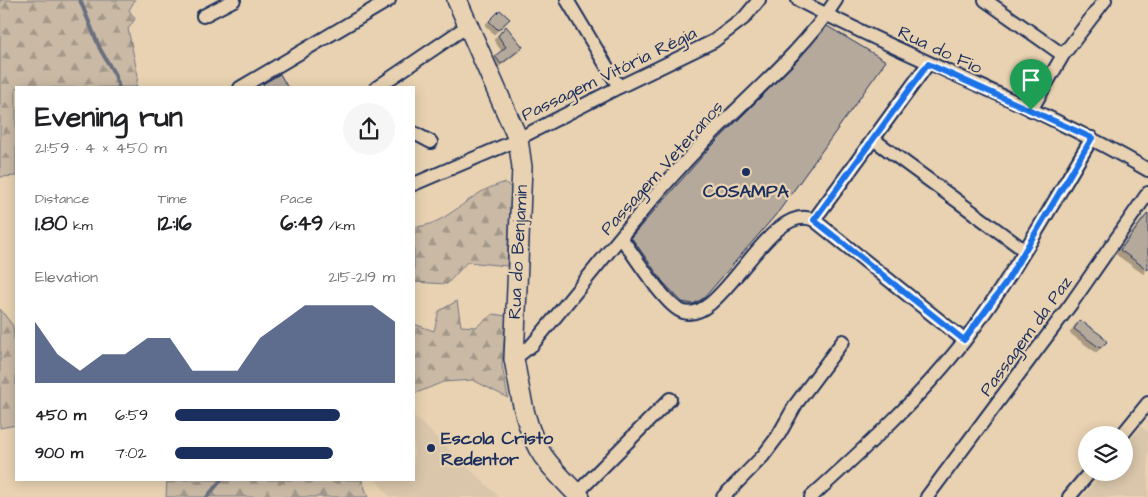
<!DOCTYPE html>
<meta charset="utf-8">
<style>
:root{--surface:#fff;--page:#f6f6f6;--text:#202124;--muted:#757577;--accent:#1b2f5e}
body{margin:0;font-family:"Architects Daughter",sans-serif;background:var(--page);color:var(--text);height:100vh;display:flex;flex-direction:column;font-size:19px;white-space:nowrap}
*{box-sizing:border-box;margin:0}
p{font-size:16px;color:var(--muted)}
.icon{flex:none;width:28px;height:28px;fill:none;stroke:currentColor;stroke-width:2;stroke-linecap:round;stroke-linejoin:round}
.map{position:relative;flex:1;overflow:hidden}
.details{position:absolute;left:15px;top:86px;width:400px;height:395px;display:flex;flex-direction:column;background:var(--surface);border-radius:0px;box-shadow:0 2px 12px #0003}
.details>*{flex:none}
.controls{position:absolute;left:1078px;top:426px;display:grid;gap:10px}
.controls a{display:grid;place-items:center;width:55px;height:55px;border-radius:50%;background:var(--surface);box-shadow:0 2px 12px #0003;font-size:25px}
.pin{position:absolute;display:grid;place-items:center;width:42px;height:42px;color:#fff;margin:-51px -21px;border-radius:50% 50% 50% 0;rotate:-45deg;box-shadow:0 0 5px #0007}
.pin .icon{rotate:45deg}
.round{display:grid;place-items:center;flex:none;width:52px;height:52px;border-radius:26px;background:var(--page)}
.summary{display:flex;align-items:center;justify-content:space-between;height:85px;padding:0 20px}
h1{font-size:28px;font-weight:800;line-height:38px}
.stats{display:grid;grid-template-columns:repeat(3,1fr);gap:8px;height:85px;padding:5px 20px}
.stats div{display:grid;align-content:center}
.stats b{font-size:21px;font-weight:800}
.stats small{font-size:14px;font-weight:400}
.stats p{font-size:14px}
.chart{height:140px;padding:10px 20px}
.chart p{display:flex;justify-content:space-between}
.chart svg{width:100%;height:90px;margin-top:5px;fill:var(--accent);opacity:.7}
ul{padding:0 20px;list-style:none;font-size:16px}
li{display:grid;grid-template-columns:80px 60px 1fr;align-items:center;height:38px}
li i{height:12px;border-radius:6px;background:var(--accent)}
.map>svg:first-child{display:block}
.built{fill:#d9c6ab}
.forest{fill:url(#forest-firs);stroke:#727482}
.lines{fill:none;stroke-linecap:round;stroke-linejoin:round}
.stream{stroke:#6b6f7f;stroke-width:4}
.building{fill:#b5a99c;stroke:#1b2f5e;filter:url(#shadow)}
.minor-casing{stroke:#1b2f5e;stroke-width:16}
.secondary-casing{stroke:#1b2f5e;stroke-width:22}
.minor{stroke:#e8d2b1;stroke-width:12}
.secondary{stroke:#e8d2b1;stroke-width:19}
.route-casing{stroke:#fff;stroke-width:10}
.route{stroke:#1a73e8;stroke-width:6}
.poi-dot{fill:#1b2f5e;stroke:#e8d2b1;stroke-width:2}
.labels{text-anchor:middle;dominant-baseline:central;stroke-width:4.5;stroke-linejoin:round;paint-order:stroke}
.street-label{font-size:18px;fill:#1b2f5e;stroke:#e8d2b1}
.poi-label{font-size:18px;font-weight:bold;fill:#1b2f5e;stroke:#e8d2b1}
</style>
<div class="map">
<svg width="1148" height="497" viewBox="0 0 1148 497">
<defs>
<pattern id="forest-firs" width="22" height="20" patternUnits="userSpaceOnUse" patternTransform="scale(1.25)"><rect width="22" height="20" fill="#cabaa5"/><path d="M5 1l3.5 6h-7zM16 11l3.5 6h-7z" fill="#a3988a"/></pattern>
<filter id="shadow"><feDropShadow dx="-4" dy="4" stdDeviation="0" flood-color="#0004"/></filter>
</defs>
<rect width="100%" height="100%" fill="#e8d2b1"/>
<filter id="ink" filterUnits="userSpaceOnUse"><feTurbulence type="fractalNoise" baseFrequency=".02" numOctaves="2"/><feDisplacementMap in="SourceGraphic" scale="10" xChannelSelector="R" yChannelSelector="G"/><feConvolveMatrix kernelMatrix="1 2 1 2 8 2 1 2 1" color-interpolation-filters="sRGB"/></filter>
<g filter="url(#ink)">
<path class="built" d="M 414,416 L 499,497 L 390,497 L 376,480 L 414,480 Z
M 1141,427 L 1148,432 L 1148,497 L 1082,497 L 1103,473 L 1124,472 L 1124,447 Z"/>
<path class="forest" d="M 0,0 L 135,0 L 129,10 L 135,19 L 128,29 L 138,76 L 136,87 L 16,88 L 16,176 L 0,177 Z
M 505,182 L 511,188 L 507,266 L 467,262 L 447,284 L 414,282 L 414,227 C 441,226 460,204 483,191 C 490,187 498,185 505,182 Z
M 457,301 L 461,326 L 476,327 L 493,314 L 506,316 L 502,365 L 508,398 L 473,380 L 443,382 L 414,394 L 414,324 L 434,331 L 439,311 Z
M 0,309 L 13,326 L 16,358 L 16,425 L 0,428 Z
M 167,480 L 362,480 L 368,497 L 166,497 Z"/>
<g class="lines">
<path class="stream" d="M 80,0 L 100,49 L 115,75 L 119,88
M 207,497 L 221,480"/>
</g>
<path class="building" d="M 500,10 L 510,19 L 498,30 L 489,21 Z
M 506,26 L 523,47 L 501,64 L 495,56 L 506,47 L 498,36 Z
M 827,26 L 886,61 L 779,211 L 704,298 L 693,304 L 682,302 L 663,282 L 631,237 L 707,151 L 796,62 Z
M 280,74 L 288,88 L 265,88 L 263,84 Z
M 1148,213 L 1148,270 L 1120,250 Z
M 1080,320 L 1101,335 L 1107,342 L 1100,348 L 1074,329 Z"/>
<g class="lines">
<g class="minor-casing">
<path id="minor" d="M 567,0 L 619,87
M 798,0 C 913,61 1036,104 1148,170
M 985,0 L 1063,55
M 203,16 L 234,0
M 240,88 L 389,0
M 376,88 L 469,25
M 1031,110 L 1063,55 L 1105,0
M 414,133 L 431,142
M 873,139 L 1024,250
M 414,184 L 508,144 L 619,87 L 714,41 L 744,18 L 759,0
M 814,220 L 928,64
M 622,239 C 634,255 662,300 679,310 C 720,334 767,199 814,220 L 964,340
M 514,359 L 532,345 C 588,279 641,208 701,145 C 744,100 803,52 836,0
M 1122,435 L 1148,403
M 577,493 L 670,399
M 723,497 L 763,456 L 778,436 L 796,404 L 843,341
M 811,497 C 865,448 920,398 965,340 C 1013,276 1051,206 1092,138
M 927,497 L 1071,304 L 1148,193
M 1069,497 L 1090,472"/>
</g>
<g class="secondary-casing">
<path id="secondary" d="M 457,0 L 518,139 L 522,167 L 514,359 C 520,391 525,430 543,456 C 554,471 567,484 580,497"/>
</g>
<use href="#minor" class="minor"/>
<use href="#secondary" class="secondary"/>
</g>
</g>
<g class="lines" filter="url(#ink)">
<g class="route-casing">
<path id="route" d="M 928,64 L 1092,138 L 1005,284 L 964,340 L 814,220 Z"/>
</g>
<use href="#route" class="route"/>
</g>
<g class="poi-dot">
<circle cx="746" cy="172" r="5"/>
<circle cx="431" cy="448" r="5"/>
</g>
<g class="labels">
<g class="street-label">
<text transform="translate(940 50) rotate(25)">Rua do Fio</text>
<text transform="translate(609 74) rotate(-26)">Passagem Vitória Régia</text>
<text transform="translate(662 168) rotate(-48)">Passagem Veteranos</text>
<text transform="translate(518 252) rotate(-87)">Rua do Benjamin</text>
<text transform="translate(1026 336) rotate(-54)">Passagem da Paz</text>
</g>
<g class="poi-label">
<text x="746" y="191">COSAMPA</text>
<text x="441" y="438" text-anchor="start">Escola Cristo<tspan x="441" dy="21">Redentor</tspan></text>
</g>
</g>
</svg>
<div class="controls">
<a><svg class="icon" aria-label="layers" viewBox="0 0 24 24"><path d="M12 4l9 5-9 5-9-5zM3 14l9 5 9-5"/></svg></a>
</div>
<div class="pin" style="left:1031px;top:110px;background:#1e9e55"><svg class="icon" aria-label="arrive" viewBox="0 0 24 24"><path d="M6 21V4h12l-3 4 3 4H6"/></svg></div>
<section class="details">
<div class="summary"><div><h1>Evening run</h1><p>21:59 · 4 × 450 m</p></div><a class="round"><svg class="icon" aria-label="share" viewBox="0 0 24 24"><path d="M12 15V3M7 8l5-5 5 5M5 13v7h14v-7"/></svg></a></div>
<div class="stats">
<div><p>Distance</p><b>1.80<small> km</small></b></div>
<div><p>Time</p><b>12:16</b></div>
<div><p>Pace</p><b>6:49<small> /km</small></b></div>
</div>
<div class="chart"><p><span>Elevation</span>215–219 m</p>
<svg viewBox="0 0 160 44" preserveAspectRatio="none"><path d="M0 44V14L10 30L20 38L30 30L40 30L50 22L60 22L70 38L80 38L90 38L100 22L110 14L120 6L130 6L140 6L150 6L160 14V44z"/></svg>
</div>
<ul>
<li><b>450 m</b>6:59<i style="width:75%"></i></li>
<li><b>900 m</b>7:02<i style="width:72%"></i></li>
</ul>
</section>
</div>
